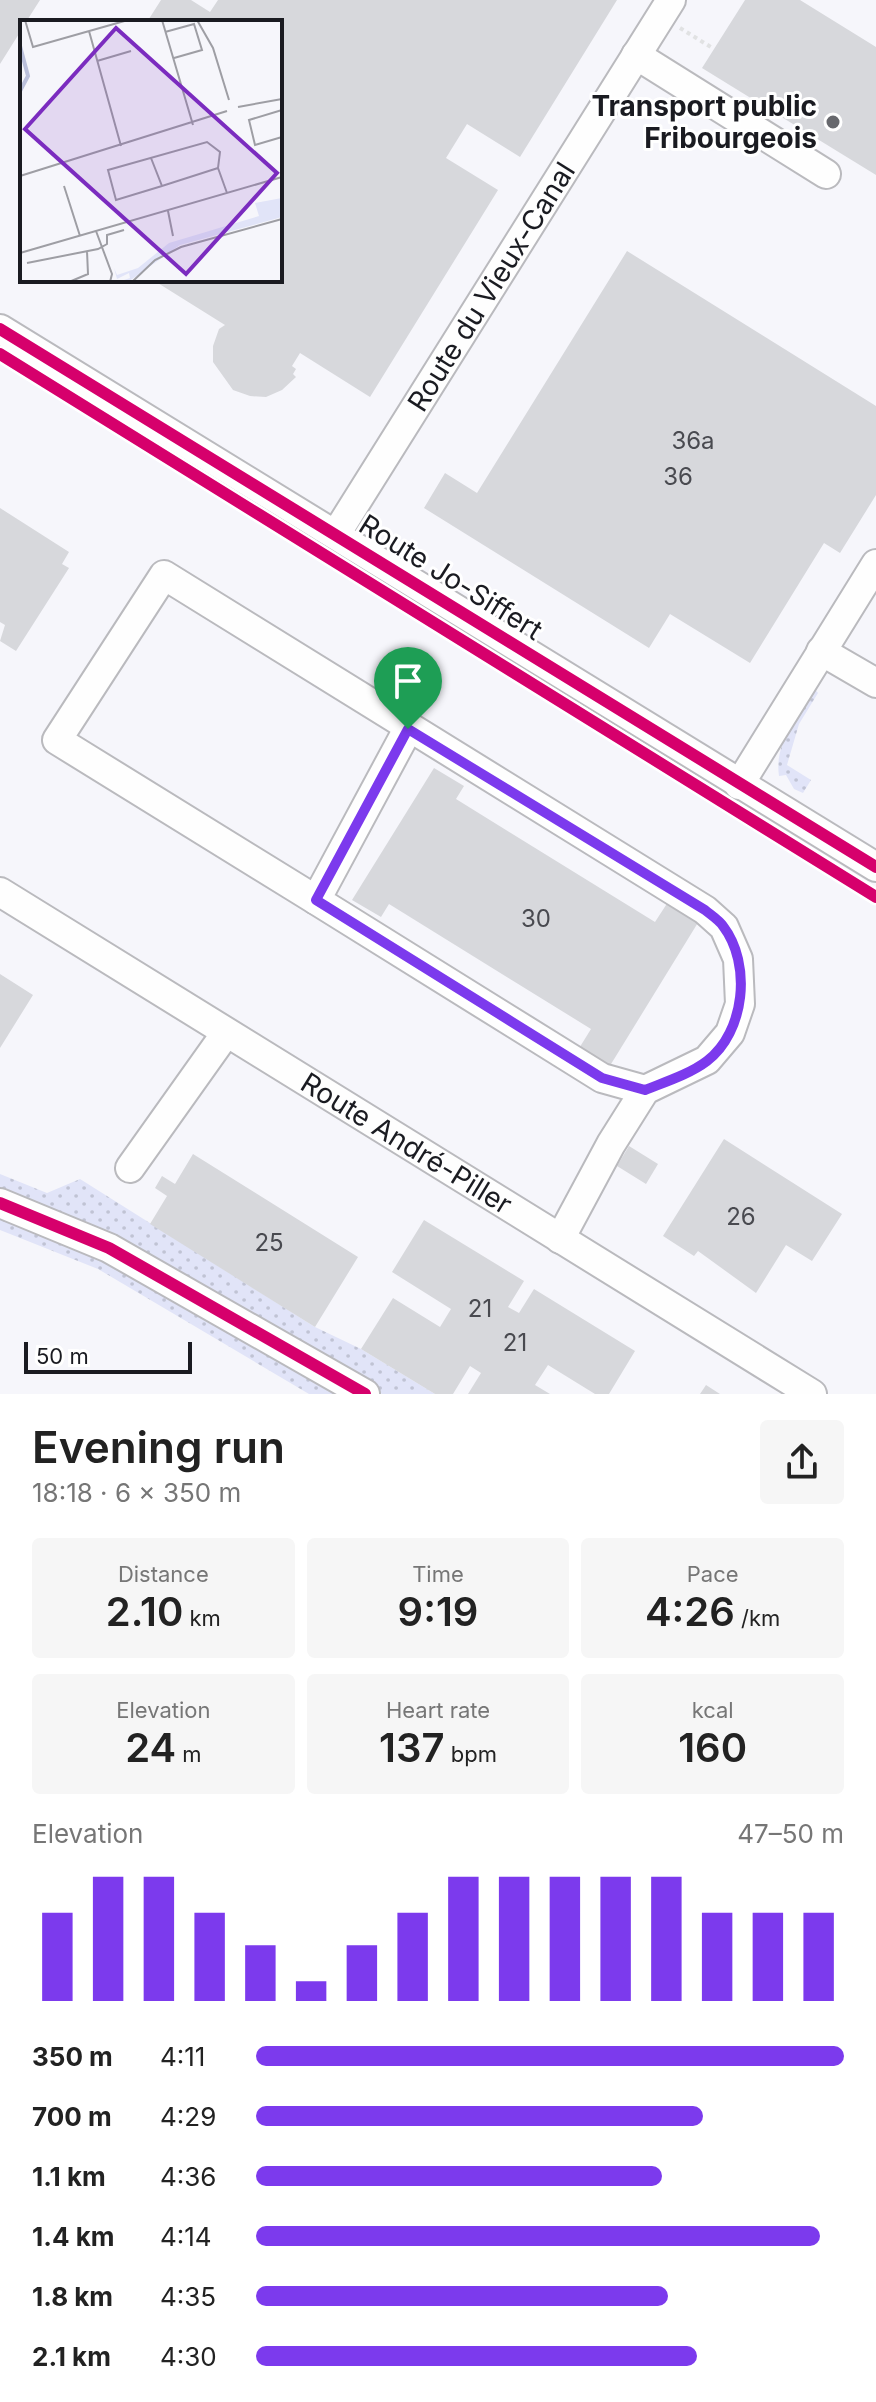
<!DOCTYPE html>
<meta charset="utf-8">
<style>
:root{--surface:#fff;--page:#f6f6f6;--text:#222;--muted:#767676;--accent:#7c3aed}
body{margin:0;font-family:Inter,sans-serif;background:var(--page);color:var(--text);height:100vh;display:flex;flex-direction:column;font-size:30px;white-space:nowrap}
*{box-sizing:border-box;margin:0}
p{font-size:26px;color:var(--muted)}
.icon{flex:none;width:44px;height:44px;fill:none;stroke:currentColor;stroke-width:2;stroke-linecap:round;stroke-linejoin:round}
.map{position:relative;height:1394px;overflow:hidden}
.sheet{display:flex;flex-direction:column;background:var(--surface);flex:1}
.sheet>*{flex:none}
.scale{position:absolute;left:24px;bottom:20px;width:168px;box-sizing:border-box;padding-left:8px;border:4px solid #1a1b21;border-top:0;font-size:22px;line-height:28px;white-space:nowrap;color:#1a1b21;-webkit-text-stroke:6px #fff;paint-order:stroke}
.pin{position:absolute;display:grid;place-items:center;width:68px;height:68px;color:#fff;margin:-82px -34px;border-radius:50% 50% 50% 0;rotate:-45deg;box-shadow:0 0 8px #0007}
.pin .icon{rotate:45deg}
.round{display:grid;place-items:center;flex:none;width:84px;height:84px;border-radius:8px;background:var(--page)}
.headline{display:flex;align-items:center;justify-content:space-between;height:136px;padding:0 32px}
h1{font-size:44px;font-weight:600;line-height:60px}
.stats{display:grid;grid-template-columns:repeat(3,1fr);gap:12px;height:136px;padding:8px 32px}
.stats div{display:grid;align-content:center;border-radius:8px;background:var(--page);text-align:center}
.stats b{font-size:40px;font-weight:600}
.stats small{font-size:22px;font-weight:400}
.stats p{font-size:22px}
.chart{height:224px;padding:16px 32px}
.chart p{display:flex;justify-content:space-between}
.chart svg{width:100%;height:144px;margin-top:8px;stroke:var(--accent);stroke-width:6}
ul{padding:0 32px;list-style:none;font-size:26px}
li{display:grid;grid-template-columns:128px 96px 1fr;align-items:center;height:60px}
li i{height:20px;border-radius:10px;background:var(--accent)}
.map>svg:first-child{display:block}
.grass{fill:url(#grass-dots)}
.building{fill:#d7d8dc}
.lines{fill:none;stroke-linecap:round;stroke-linejoin:round}
.minor-casing{stroke:#bababe;stroke-width:32}
.path{stroke:#e1e2e3;stroke-width:4;stroke-dasharray:4 4;stroke-linecap:butt}
.minor{stroke:#fefefe;stroke-width:28}
.cycleway-casing{stroke:#fff;stroke-width:17}
.cycleway{stroke:#d6006c;stroke-width:12}
.route-casing{stroke:#fff;stroke-width:16}
.route{stroke:#7c3aed;stroke-width:10}
.poi-dot{fill:#67686d;stroke:#fff;stroke-width:3}
.labels{text-anchor:middle;dominant-baseline:central;stroke-width:6;stroke-linejoin:round;paint-order:stroke}
.number-label{font-size:24px;fill:#494a50}
.poi-label{font-size:28px;font-weight:bold;fill:#1a1b21;stroke:#fff;text-anchor:end}
.street-label{font-size:28px;fill:#1a1b21;stroke:#fff}
.inset-river{fill:none;stroke:#bbc0db;stroke-width:4}
.inset-road{fill:none;stroke:#9e9ea4;stroke-width:2}
.view{fill:#7b2cbf;fill-opacity:0.15;stroke:#7b2cbf;stroke-width:4}
.inset-edge{fill:none;stroke:#1a1b21;stroke-width:4}
</style>
<div class="map">
<svg width="876" height="1394" viewBox="0 0 876 1394">
<defs>
<pattern id="grass-dots" width="8" height="8" patternUnits="userSpaceOnUse" patternTransform="scale(2)"><rect width="8" height="8" fill="#e1e4f8"/><path d="M2 2h.1M6 6h.1" fill="none" stroke="#c0c3d4" stroke-width="1.8" stroke-linecap="round"/></pattern>
</defs>
<rect width="100%" height="100%" fill="#f6f6fb"/>
<path class="grass" d="M 814,688 L 818,693 L 799,724 L 787,765 L 811,780 L 803,793 L 794,789 L 786,775 L 779,776 C 774,743 798,716 814,688 Z
M 0,1174 L 47,1193 L 80,1179 L 315,1327 L 361,1349 L 435,1394 L 382,1394 L 112,1238 L 0,1192 Z
M 0,1214 L 104,1258 L 346,1394 L 309,1394 L 98,1269 L 0,1230 Z"/>
<path class="building" d="M 0,0 L 40,0 L 26,22 L 22,22 L 22,29 L 0,64 Z
M 161,0 L 191,0 L 210,12 L 218,0 L 617,0 L 520,157 L 467,124 L 446,158 L 498,190 L 370,397 L 300,353 L 292,366 L 296,369 L 293,374 L 296,377 L 282,390 L 266,397 L 250,396 L 233,390 L 213,362 L 213,346 L 219,329 L 225,325 L 153,280 L 280,280 L 280,22 L 147,22 Z
M 745,0 L 800,0 L 876,47 L 876,175 L 702,68 Z
M 627,251 L 876,406 L 876,495 L 840,553 L 824,543 L 750,663 L 670,614 L 649,648 L 424,508 L 445,473 L 477,493 Z
M 0,508 L 69,552 L 62,564 L 69,568 L 16,651 L 0,641 L 5,625 L 0,622 Z
M 434,768 L 464,786 L 456,799 L 655,922 L 668,902 L 699,921 L 608,1069 L 578,1050 L 591,1029 L 389,904 L 381,917 L 352,900 Z
M 0,974 L 33,995 L 0,1048 Z
M 724,1139 L 842,1214 L 812,1261 L 786,1245 L 756,1293 L 698,1251 L 694,1256 L 663,1236 Z
M 629,1146 L 658,1164 L 646,1184 L 617,1166 Z
M 193,1154 L 358,1257 L 315,1327 L 150,1224 L 167,1196 L 155,1188 L 162,1176 L 175,1184 Z
M 424,1220 L 524,1281 L 508,1307 L 519,1313 L 534,1289 L 635,1351 L 609,1394 L 595,1394 L 548,1365 L 535,1385 L 550,1394 L 468,1394 L 481,1373 L 470,1366 L 453,1394 L 435,1394 L 361,1349 L 393,1298 L 440,1327 L 451,1309 L 392,1272 Z
M 706,1385 L 720,1394 L 700,1394 Z"/>
<g class="lines">
<g class="minor-casing">
<g id="minor">
<path d="M 636,55 L 826,174"/>
<path d="M 0,329 L 876,867"/>
<path id="s1" d="M 336,534 L 671,0"/>
<path d="M 821,651 L 876,683"/>
<path d="M 408,729 L 316,900 L 602,1078 L 645,1090"/>
<path d="M 739,785 L 876,564"/>
<path id="s2" d="M 0,892 L 812,1394"/>
<path d="M 316,900 L 57,740 L 164,575 L 705,910 L 724,927 L 738,959 L 740,1004 L 730,1033 L 707,1060 L 645,1090 L 611,1144 L 560,1239"/>
<path d="M 130,1168 L 226,1033"/>
<path d="M 0,1203 L 109,1248 L 365,1394"/>
</g>
</g>
<path class="path" d="M 680,28 L 714,49"/>
<use href="#minor" class="minor"/>
<g class="cycleway-casing">
<path id="cycleway" d="M 0,329 L 876,867
M 0,354 L 876,897
M 0,1203 L 109,1248 L 365,1394"/>
</g>
<use href="#cycleway" class="cycleway"/>
</g>
<g class="lines">
<g class="route-casing">
<path id="route" d="M 408,729 L 705,910 C 711,915 719,920 723,926 C 752,964 745,1032 707,1061 C 690,1074 665,1082 645,1090 L 602,1078 L 316,900 Z"/>
</g>
<use href="#route" class="route"/>
</g>
<circle class="poi-dot" cx="833" cy="122" r="8"/>
<g class="labels">
<g class="number-label">
<text x="693" y="440">36a</text>
<text x="678" y="476">36</text>
<text x="536" y="918">30</text>
<text x="741" y="1216">26</text>
<text x="269" y="1242">25</text>
<text x="480" y="1308">21</text>
<text x="515" y="1342">21</text>
</g>
<g class="poi-label">
<text x="817" y="106">Transport public<tspan x="817" dy="32">Fribourgeois</tspan></text>
</g>
<g class="street-label">
<text stroke="none"><textPath href="#s1" startOffset="292">Route du Vieux-Canal</textPath></text>
<text transform="translate(451 577) rotate(32)">Route Jo-Siffert</text>
<text stroke="none"><textPath href="#s2" startOffset="478">Route André-Piller</textPath></text>
</g>
</g>
<g transform="translate(20 20)">
<rect width="262" height="262" fill="#f6f6fb"/>
<path d="M 262,178 L 262,197 L 160,225 L 108,262 L 104,260 L 110,258 L 109,253 L 97,259 L 94,248 L 97,255 L 118,248 L 149,223 L 239,196 L 235,183 Z" fill="#e1e4f8"/>
<path class="inset-river" d="M 0,26 L 8,56 L 0,71"/>
<path class="inset-road" d="M 5,0 L 13,27 L 108,0M 142,0 L 173,105M 177,0 L 193,28 L 209,80M 69,11 L 101,126M 145,12 L 174,4 L 182,30 L 154,38M 77,41 L 111,31M 218,87 L 262,79M 262,90 L 229,100 L 235,125 L 262,117M 131,138 L 142,166 L 198,148M 0,156 L 207,91M 44,166 L 60,216M 142,166 L 96,180 L 88,150 L 187,122 L 200,132 L 198,148 L 207,173M 148,191 L 153,216M 76,211 L 92,254 L 90,262M 0,233 L 262,157M 7,243 L 78,229 L 87,224 L 87,215 L 104,210M 49,262 L 68,254 L 67,231M 112,262 L 135,240 L 161,227 L 262,199"/>
<path class="view" d="M 96,8 L 257,153 L 166,254 L 5,109 Z"/>
<rect width="262" height="262" class="inset-edge"/>
</g>
</svg>
<div class="scale">50 m</div>
<div class="pin" style="left:408px;top:729px;background:#1e9e55"><svg class="icon" aria-label="arrive" viewBox="0 0 24 24"><path d="M6 21V4h12l-3 4 3 4H6"/></svg></div>
</div>
<section class="sheet">
<div class="headline"><div><h1>Evening run</h1><p>18:18 · 6 × 350 m</p></div><a class="round"><svg class="icon" aria-label="share" viewBox="0 0 24 24"><path d="M12 15V3M7 8l5-5 5 5M5 13v7h14v-7"/></svg></a></div>
<div class="stats">
<div><p>Distance</p><b>2.10<small> km</small></b></div>
<div><p>Time</p><b>9:19</b></div>
<div><p>Pace</p><b>4:26<small> /km</small></b></div>
</div>
<div class="stats">
<div><p>Elevation</p><b>24<small> m</small></b></div>
<div><p>Heart rate</p><b>137<small> bpm</small></b></div>
<div><p>kcal</p><b>160</b></div>
</div>
<div class="chart"><p><span>Elevation</span>47–50 m</p>
<svg viewBox="0 0 160 44" preserveAspectRatio="none"><path d="M5 44V17M15 44V6M25 44V6M35 44V17M45 44V27M55 44V38M65 44V27M75 44V17M85 44V6M95 44V6M105 44V6M115 44V6M125 44V6M135 44V17M145 44V17M155 44V17"/></svg>
</div>
<ul>
<li><b>350 m</b>4:11<i style="width:100%"></i></li>
<li><b>700 m</b>4:29<i style="width:76%"></i></li>
<li><b>1.1 km</b>4:36<i style="width:69%"></i></li>
<li><b>1.4 km</b>4:14<i style="width:96%"></i></li>
<li><b>1.8 km</b>4:35<i style="width:70%"></i></li>
<li><b>2.1 km</b>4:30<i style="width:75%"></i></li>
</ul>
</section>
